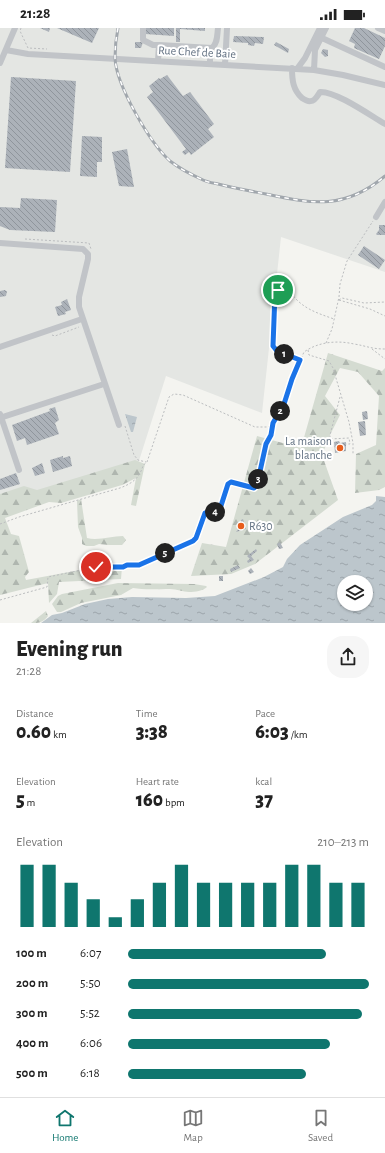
<!DOCTYPE html>
<meta charset="utf-8">
<style>
:root{--surface:#fff;--page:#f6f6f6;--text:#222;--muted:#767676;--line:#e0e0e0;--accent:#0f766e}
body{margin:0;font-family:"Alegreya Sans",sans-serif;background:var(--page);color:var(--text);height:100vh;display:flex;flex-direction:column;font-size:15px;white-space:nowrap}
*{box-sizing:border-box;margin:0}
p{font-size:13px;color:var(--muted)}
.icon{flex:none;width:22px;height:22px;fill:none;stroke:currentColor;stroke-width:2;stroke-linecap:round;stroke-linejoin:round}
.map{position:relative;height:595px;overflow:hidden}
.sheet{display:flex;flex-direction:column;background:var(--surface);flex:1}
.sheet>*{flex:none}
.fabs{position:absolute;left:337px;top:547px;display:grid;gap:8px}
.fabs a{display:grid;place-items:center;width:36px;height:36px;border-radius:50%;background:var(--surface);box-shadow:0 1px 3px #0004;font-size:20px}
.pin{position:absolute;display:grid;place-items:center;width:34px;height:34px;color:#fff;margin:-17px;border:2px solid #fff;border-radius:50%;box-shadow:0 1px 4px #0007}
.km{position:absolute;width:20px;height:20px;margin:-10px;border-radius:50%;background:#222;color:#fff;font-size:11px;line-height:20px;text-align:center}
.round{display:grid;place-items:center;flex:none;width:42px;height:42px;border-radius:16px;background:var(--page)}
.summary{display:flex;align-items:center;justify-content:space-between;height:68px;padding:0 16px}
h1{font-size:22px;font-weight:800;line-height:30px}
.metrics{display:grid;grid-template-columns:repeat(3,1fr);gap:6px;height:68px;padding:4px 16px}
.metrics div{display:grid;align-content:center}
.metrics b{font-size:20px;font-weight:800}
.metrics small{font-size:11px;font-weight:400}
.metrics p{font-size:11px}
.chart{height:112px;padding:8px 16px}
.chart p{display:flex;justify-content:space-between}
.chart svg{width:100%;height:72px;margin-top:4px;stroke:var(--accent);stroke-width:6}
ul{padding:0 16px;list-style:none;font-size:13px}
li{display:grid;grid-template-columns:64px 48px 1fr;align-items:center;height:30px}
li i{height:10px;border-radius:5px;background:var(--accent)}
.status{display:flex;justify-content:space-between;align-items:center;height:28px;padding:0 20px;background:var(--surface);direction:ltr}
.status svg{height:11px;fill:currentColor}
.dock{display:flex;justify-content:space-around;align-items:center;height:56px;border-top:1px solid var(--line);background:var(--surface);font-size:11px;color:var(--muted)}
.dock a{display:grid;justify-items:center;gap:2px}
.dock .on{color:var(--accent)}
.map>svg:first-child{display:block}
.built{fill:#e4e6e3}
.forest{fill:url(#forest-firs)}
.water{fill:url(#water-ripples);fill-rule:evenodd}
.building{fill:url(#building-back-hatch)}
.lines{fill:none;stroke-linecap:round;stroke-linejoin:round}
.path{stroke:#bbbdbf;stroke-width:1;stroke-dasharray:2 2;stroke-linecap:butt}
.minor{stroke:#c1c4c8;stroke-width:6}
.rail-casing{stroke:#a1a7ad;stroke-width:3}
.rail{stroke:#fff;stroke-width:1.5;stroke-dasharray:4.5;stroke-linecap:butt}
.route-casing{stroke:#fff;stroke-width:8}
.route{stroke:#1a73e8;stroke-width:5}
.poi-dot{fill:#e75e1d;stroke:#fff;stroke-width:1.5}
.labels{text-anchor:middle;dominant-baseline:central;stroke-width:4;stroke-linejoin:round;paint-order:stroke}
.street-label{font-size:12px;fill:#627182;stroke:#fff}
.poi-label{font-size:12px;fill:#627182;stroke:#fff;text-anchor:end}
</style>
<div class="status"><b>21:28</b><svg viewBox="0 0 49 12"><path d="M0 12V9h3v3zM5 12V6h3v6zM10 12V3h3v9zM15 12V0h3v12zM26 1h20v11H26zM47 4h2v5h-2z"/></svg></div>
<div class="map">
<svg width="385" height="595" viewBox="0 0 385 595">
<defs>
<pattern id="forest-firs" width="22" height="20" patternUnits="userSpaceOnUse"><rect width="22" height="20" fill="#d4dbd1"/><path d="M5 1l3.5 6h-7zM16 11l3.5 6h-7z" fill="#afb6af"/></pattern>
<pattern id="water-ripples" width="26" height="14" patternUnits="userSpaceOnUse"><rect width="26" height="14" fill="#bcc6cc"/><path d="M2 4q2-2 4 0t4 0M15 11q2-2 4 0t4 0" fill="none" stroke="#9ca5ab"/></pattern>
<pattern id="building-back-hatch" width="6" height="6" patternUnits="userSpaceOnUse"><rect width="6" height="6" fill="#acb2b9"/><path d="M-1 5l2 2M0 0l6 6M5-1l2 2" fill="none" stroke="#8f959c"/></pattern>
</defs>
<rect width="100%" height="100%" fill="#f4f4f0"/>
<path class="built" d="M 0,0 L 385,0 L 385,244 L 281,209 L 262,385 L 166,348 L 137,439 L 0,483 Z"/>
<path class="forest" d="M 328,325 L 382,343 L 385,340 L 385,459 L 379,462 L 355,465 L 356,426 L 376,417 L 379,368 L 358,344 L 340,340 L 325,368 L 340,387 L 330,407 L 322,427 L 338,472 L 255,536 L 231,546 L 191,548 L 202,515 L 226,519 L 257,408 L 301,420 Z
M 135,432 L 145,436 L 136,478 L 131,477 L 136,450 L 122,457 L 61,475 L 49,474 L 5,490 L 11,506 L 19,508 L 29,544 L 25,549 L 26,552 L 96,539 L 122,539 L 121,551 L 59,554 L 57,566 L 49,575 L 48,555 L 0,567 L 0,466 L 24,458 L 37,462 Z
M 81,471 L 87,510 C 98,513 111,508 123,508 L 126,512 L 122,517 L 109,517 L 99,516 L 94,518 L 86,518 L 82,516 L 82,510 L 78,499 L 77,473 Z
M 118,555 L 194,556 L 206,558 L 207,559 C 203,563 195,564 189,564 C 183,564 177,561 170,561 C 159,561 143,562 133,560 L 121,567 L 81,575 L 61,584 L 57,584 L 52,576 L 58,568 L 62,566 Z
M 46,583 L 48,588 C 43,595 38,595 31,595 Z"/>
<path class="water" d="M 125,386 L 137,389 L 133,404 L 131,404 Z
M 376,468 L 385,469 L 385,595 L 41,595 L 52,587 L 62,585 L 85,576 L 108,571 L 132,569 L 186,570 L 215,568 L 264,549 L 283,539 L 287,531 L 300,517 L 343,489 L 372,477 L 376,473 ZM 344,554 L 366,554 L 366,576 L 344,576 Z"/>
<path class="building" d="M 40,0 L 50,0 L 49,4 Z
M 57,0 L 99,0 L 92,15 Z
M 146,0 L 174,0 L 174,8 L 145,6 Z
M 176,0 L 205,0 L 205,3 L 180,1 L 180,14 L 176,14 Z
M 355,0 L 364,0 L 385,10 L 385,18 L 379,31 L 354,20 L 355,16 L 349,13 Z
M 234,8 L 264,9 L 263,16 L 255,15 L 254,18 L 248,17 L 248,15 L 233,14 Z
M 135,14 L 143,14 L 141,20 L 135,20 Z
M 276,14 L 289,21 L 288,25 L 274,17 Z
M 323,21 L 328,22 L 328,28 L 325,29 L 321,25 Z
M 167,47 L 183,68 L 190,64 L 214,96 L 208,101 L 214,109 L 191,127 L 189,124 L 185,127 L 182,124 L 186,121 L 147,69 L 153,64 L 149,58 L 159,50 L 160,51 Z
M 11,49 L 76,53 L 70,144 L 5,140 Z
M 82,108 L 102,109 L 102,134 L 97,134 L 97,149 L 80,148 Z
M 127,121 L 134,159 L 119,158 L 112,124 Z
M 21,170 L 57,172 L 55,204 L 10,202 L 0,198 L 0,179 L 20,180 Z
M 379,197 L 385,197 L 385,207 L 377,207 L 376,206 L 379,202 Z
M 364,218 L 385,232 L 379,241 L 358,227 Z
M 5,262 L 6,263 L 7,263 L 6,268 L 0,269 L 0,263 Z
M 67,271 L 71,282 L 65,284 L 66,286 L 58,288 L 55,279 L 62,277 L 61,274 Z
M 55,379 L 59,392 L 55,395 L 59,406 L 27,417 L 25,410 L 17,413 L 12,397 L 50,383 L 49,381 Z
M 367,383 L 368,391 L 363,392 L 362,384 Z
M 365,393 L 366,407 L 360,408 L 358,394 Z
M 312,410 L 316,411 L 314,419 L 310,417 Z
M 339,413 L 340,415 L 346,414 L 346,423 L 335,425 L 334,414 Z
M 63,428 L 63,430 L 70,428 L 72,438 L 53,444 L 50,432 Z
M 42,435 L 45,445 L 35,448 L 32,440 Z
M 16,445 L 20,456 L 0,462 L 0,451 Z
M 243,491 L 246,501 L 236,504 L 239,500 L 237,495 L 241,494 L 241,492 Z
M 280,514 L 283,520 L 279,521 L 277,516 Z
M 256,521 L 257,523 L 251,528 L 254,532 L 248,535 L 247,533 L 250,531 L 247,528 Z
M 238,537 L 240,540 L 231,544 L 230,541 Z
M 251,540 L 254,544 L 250,546 L 248,543 Z
M 219,548 L 223,548 L 223,553 L 219,553 Z"/>
<g class="lines">
<path class="path" d="M 21,0 L 20,3 L 28,20 L 47,21
M 25,211 L 89,215 L 91,221
M 339,272 L 370,281 L 385,288
M 339,272 L 342,270 L 364,275 L 385,274
M 52,307 L 55,308 L 79,299
M 326,315 L 332,301 L 339,269 L 340,256 L 347,233 L 373,193
M 372,321 L 385,331
M 308,322 L 309,327 L 329,333 L 333,340 L 349,394 L 353,415 L 353,426
M 300,332 L 277,323 L 273,318 L 275,265 L 278,261 L 278,258 C 290,258 289,263 295,270 C 306,282 320,286 334,291
M 340,369 L 330,407 L 330,411 L 349,410 L 350,416 L 346,416
M 125,398 L 134,427 L 138,432 L 146,434
M 0,496 L 19,489 L 120,460 C 128,457 136,453 140,445 C 143,440 142,437 147,434 L 169,369 L 174,366 L 183,367 L 255,399 L 268,399 L 272,396
M 0,572 L 47,559 L 48,549 L 96,539 L 123,539 L 127,537 L 139,537 L 193,513 L 196,510 L 206,484 L 219,484 L 228,456 L 231,454 L 254,460 L 257,457 L 266,417 L 271,407 L 273,395 L 284,376 L 292,351 L 304,324 C 318,314 337,312 354,316 C 367,318 371,321 385,321"/>
<path class="minor" d="M 143,0 L 143,12 L 153,17 L 159,17
M 378,0 L 385,3
M 322,10 L 385,39
M 6,22 L 28,26 L 314,42 L 343,47 L 385,57
M 158,33 L 159,17 L 212,20 C 218,15 217,7 218,0
M 0,35 L 15,0
M 210,36 L 210,20
M 225,37 L 227,0
M 292,40 C 292,52 293,62 302,70 C 305,72 308,74 311,73 C 315,73 318,67 320,64 C 336,63 371,88 385,96
M 297,41 L 305,30 L 320,0
M 314,42 L 315,22 L 326,0
M 376,189 L 385,174
M 0,215 L 83,221 L 88,226 L 88,231 L 79,269 L 79,279 L 119,397
M 0,319 L 82,291
M 0,386 L 19,442
M 0,390 L 104,356"/>
<g class="rail-casing">
<path id="rail" d="M 118,0 C 116,10 115,20 115,30 C 116,57 150,115 170,133 C 179,140 190,146 201,151 C 206,154 213,155 218,156 C 234,160 250,163 266,166 C 313,176 345,182 385,148"/>
</g>
<use href="#rail" class="rail"/>
</g>
<g class="lines">
<g class="route-casing">
<path id="route" d="M 96,539 L 123,539 L 127,537 L 139,537 L 193,513 L 196,510 L 205,485 L 210,483 L 219,484 L 228,456 L 231,454 L 254,460 L 257,457 L 266,416 L 271,407 L 273,395 L 284,376 L 292,351 L 300,332 L 277,323 L 273,318 L 275,265 L 278,262"/>
</g>
<use href="#route" class="route"/>
</g>
<g class="poi-dot">
<circle cx="340" cy="420" r="4"/>
<circle cx="241" cy="498" r="4"/>
</g>
<g class="labels">
<g class="street-label">
<text transform="translate(197 24) rotate(3)">Rue Chef de Baie</text>
</g>
<g class="poi-label">
<text x="332" y="413">La maison<tspan x="332" dy="14">blanche</tspan></text>
<text x="249" y="498" text-anchor="start">R630</text>
</g>
</g>
</svg>
<div class="fabs">
<a><svg class="icon" aria-label="layers" viewBox="0 0 24 24"><path d="M12 4l9 5-9 5-9-5zM3 14l9 5 9-5"/></svg></a>
</div>
<div class="pin" style="left:278px;top:262px;background:#1e9e55"><svg class="icon" aria-label="arrive" viewBox="0 0 24 24"><path d="M6 21V4h12l-3 4 3 4H6"/></svg></div>
<div class="pin" style="left:96px;top:539px;background:#d93025"><svg class="icon" aria-label="check" viewBox="0 0 24 24"><path d="M5 12l5 5 9-10"/></svg></div>
<b class="km" style="left:284px;top:326px">1</b>
<b class="km" style="left:280px;top:383px">2</b>
<b class="km" style="left:258px;top:451px">3</b>
<b class="km" style="left:215px;top:484px">4</b>
<b class="km" style="left:165px;top:525px">5</b>
</div>
<section class="sheet">
<div class="summary"><div><h1>Evening run</h1><p>21:28</p></div><a class="round"><svg class="icon" aria-label="share" viewBox="0 0 24 24"><path d="M12 15V3M7 8l5-5 5 5M5 13v7h14v-7"/></svg></a></div>
<div class="metrics">
<div><p>Distance</p><b>0.60<small> km</small></b></div>
<div><p>Time</p><b>3:38</b></div>
<div><p>Pace</p><b>6:03<small> /km</small></b></div>
</div>
<div class="metrics">
<div><p>Elevation</p><b>5<small> m</small></b></div>
<div><p>Heart rate</p><b>160<small> bpm</small></b></div>
<div><p>kcal</p><b>37</b></div>
</div>
<div class="chart"><p><span>Elevation</span>210–213 m</p>
<svg viewBox="0 0 160 44" preserveAspectRatio="none"><path d="M5 44V6M15 44V6M25 44V17M35 44V27M45 44V38M55 44V27M65 44V17M75 44V6M85 44V17M95 44V17M105 44V17M115 44V17M125 44V6M135 44V6M145 44V17M155 44V17"/></svg>
</div>
<ul>
<li><b>100 m</b>6:07<i style="width:82%"></i></li>
<li><b>200 m</b>5:50<i style="width:100%"></i></li>
<li><b>300 m</b>5:52<i style="width:97%"></i></li>
<li><b>400 m</b>6:06<i style="width:84%"></i></li>
<li><b>500 m</b>6:18<i style="width:74%"></i></li>
</ul>
</section>
<nav class="dock">
<a class="on"><svg class="icon" aria-label="home" viewBox="0 0 24 24"><path d="M3 11l9-7 9 7M6 9v11h12V9"/></svg>Home</a>
<a><svg class="icon" aria-label="map" viewBox="0 0 24 24"><path d="M3 6l6-2 6 2 6-2v14l-6 2-6-2-6 2zM9 4v14M15 6v14"/></svg>Map</a>
<a><svg class="icon" aria-label="saved" viewBox="0 0 24 24"><path d="M7 4h10v16l-5-4-5 4z"/></svg>Saved</a>
</nav>
